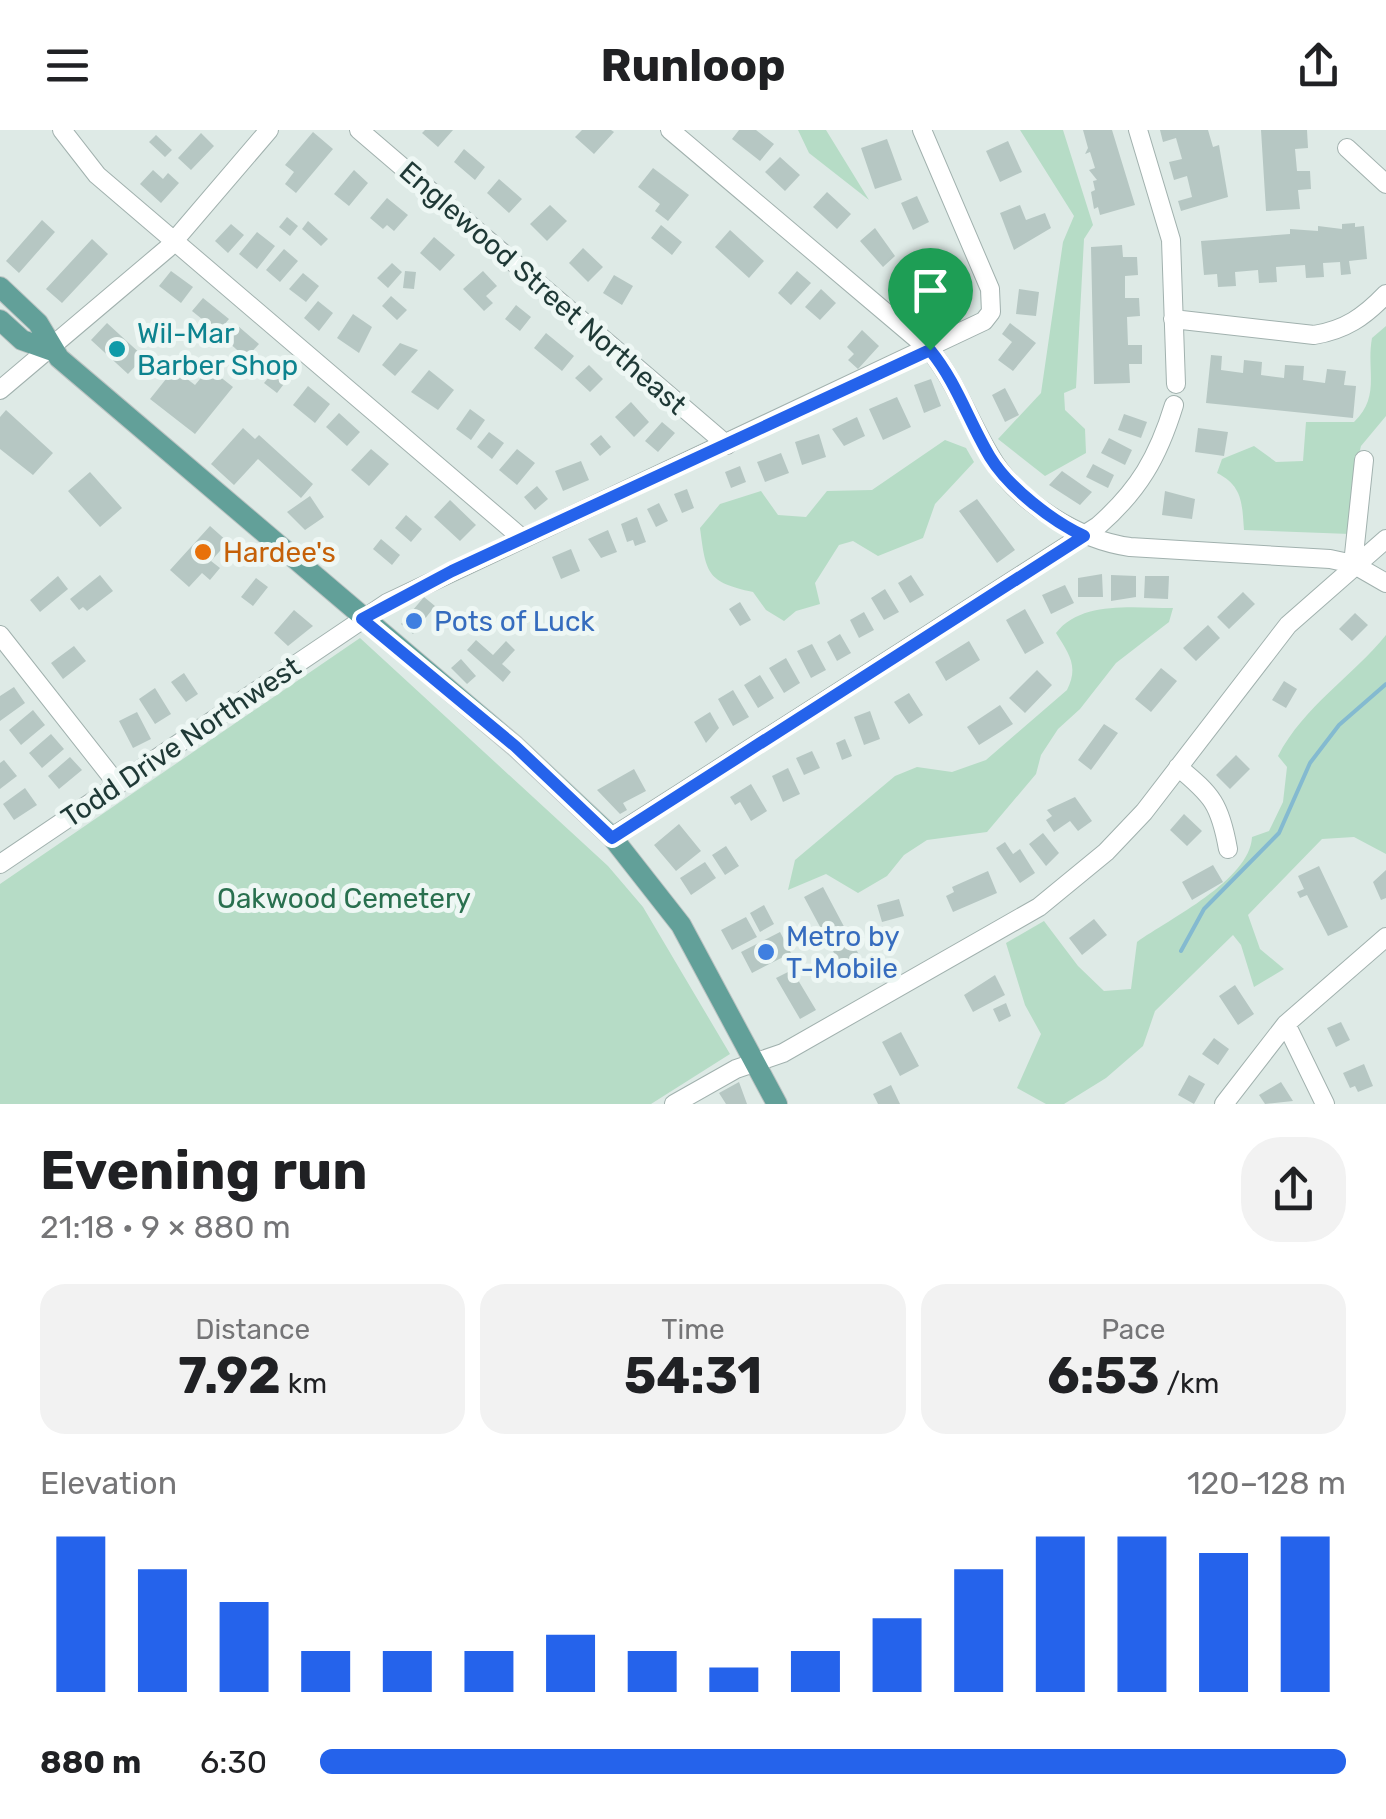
<!DOCTYPE html>
<meta charset="utf-8">
<style>
:root{--surface:#fff;--page:#f2f2f2;--text:#202124;--muted:#757577;--accent:#2563eb}
body{margin:0;font-family:Rubik,sans-serif;background:var(--page);color:var(--text);height:100vh;display:flex;flex-direction:column;font-size:38px;white-space:nowrap}
*{box-sizing:border-box;margin:0}
p{font-size:32px;color:var(--muted)}
.icon{flex:none;width:55px;height:55px;fill:none;stroke:currentColor;stroke-width:2;stroke-linecap:round;stroke-linejoin:round}
.map{position:relative;height:974px;overflow:hidden}
.details{display:flex;flex-direction:column;background:var(--surface);flex:1}
.details>*{flex:none}
.pin{position:absolute;display:grid;place-items:center;width:85px;height:85px;color:#fff;margin:-102px -42px;border-radius:50% 50% 50% 0;rotate:-45deg;box-shadow:0 0 10px #0007}
.pin .icon{rotate:45deg}
.round{display:grid;place-items:center;flex:none;width:105px;height:105px;border-radius:40px;background:var(--page)}
.head{display:flex;align-items:center;justify-content:space-between;height:170px;padding:0 40px}
h1{font-size:55px;font-weight:700;line-height:75px}
.figures{display:grid;grid-template-columns:repeat(3,1fr);gap:15px;height:170px;padding:10px 40px}
.figures div{display:grid;align-content:center;border-radius:25px;background:var(--page);text-align:center}
.figures b{font-size:50px;font-weight:700}
.figures small{font-size:28px;font-weight:400}
.figures p{font-size:28px}
.chart{height:280px;padding:20px 40px}
.chart p{display:flex;justify-content:space-between}
.chart svg{width:100%;height:180px;margin-top:10px;stroke:var(--accent);stroke-width:6}
ul{padding:0 40px;list-style:none;font-size:32px}
li{display:grid;grid-template-columns:160px 120px 1fr;align-items:center;height:75px}
li i{height:25px;border-radius:12px;background:var(--accent)}
header{display:flex;justify-content:space-between;align-items:center;height:130px;padding:0 40px;background:var(--surface);font-size:45px;font-weight:700}
.map>svg:first-child{display:block}
.green{fill:#b6dcc6}
.lines{fill:none;stroke-linecap:round;stroke-linejoin:round}
.stream{stroke:#84bad0;stroke-width:4}
.building{fill:#b6c7c3}
.minor-casing{stroke:#a1b1ae;stroke-width:20}
.major-casing{stroke:#bcc4c3;stroke-width:22}
.minor{stroke:#fff;stroke-width:18}
.major{stroke:#62a099;stroke-width:20}
.route-casing{stroke:#fff;stroke-width:20}
.route{stroke:#2563eb;stroke-width:12}
.culture-dot{fill:#0f9aa8;stroke:#eef7f4;stroke-width:4}
.food-dot{fill:#e8710a;stroke:#eef7f4;stroke-width:4}
.shop-dot{fill:#3f7fe0;stroke:#eef7f4;stroke-width:4}
.labels{text-anchor:middle;dominant-baseline:central;stroke-width:10;stroke-linejoin:round;paint-order:stroke}
.street-label{font-size:28px;fill:#1f3936;stroke:#eef7f4}
.culture-label{font-size:28px;fill:#0d838f;stroke:#eef7f4;text-anchor:start}
.food-label{font-size:28px;fill:#c56008;stroke:#eef7f4;text-anchor:start}
.shop-label{font-size:28px;fill:#366cbe;stroke:#eef7f4;text-anchor:start}
.park-label{font-size:28px;fill:#29704f;stroke:#eef7f4}
</style>
<header><svg class="icon" aria-label="menu" viewBox="0 0 24 24"><path d="M4 6h16M4 12h16M4 18h16"/></svg>Runloop<svg class="icon" aria-label="share" viewBox="0 0 24 24"><path d="M12 15V3M7 8l5-5 5 5M5 13v7h14v-7"/></svg></header>
<div class="map">
<svg width="1386" height="974" viewBox="0 0 1386 974">
<rect width="100%" height="100%" fill="#deeae6"/>
<path class="green" d="M 798,0 L 826,0 L 869,70 L 809,23 Z
M 1020,0 L 1063,0 L 1093,95 L 1084,109 L 1076,258 L 1064,263 L 1065,280 L 1085,299 L 1086,323 L 1045,346 L 998,309 L 1041,263 L 1063,112 L 1074,86 Z
M 1386,196 L 1386,286 L 1361,316 L 1352,352 L 1350,404 L 1244,400 C 1242,374 1243,356 1217,343 L 1222,329 L 1254,316 L 1276,332 L 1303,331 L 1306,292 L 1354,292 C 1381,266 1366,241 1372,208 Z
M 945,310 L 966,318 L 974,332 L 935,374 L 923,408 L 878,426 L 853,411 L 839,415 L 815,453 L 820,474 L 796,481 L 784,491 L 766,480 L 753,462 C 707,452 706,444 700,398 L 720,374 L 761,361 L 778,385 L 806,387 L 827,361 L 872,360 Z
M 1173,478 L 1169,492 L 1116,533 L 1080,579 L 1058,599 L 1041,625 L 1036,644 L 987,702 L 927,710 L 904,725 L 887,746 L 858,763 L 826,744 L 788,760 L 795,730 L 895,646 L 917,637 L 952,642 L 986,630 L 1067,560 C 1079,536 1069,524 1056,503 C 1081,470 1135,478 1173,478 Z
M 1386,505 L 1386,724 L 1354,707 L 1322,709 L 1248,785 L 1260,819 L 1284,839 L 1254,857 L 1241,815 L 1233,805 L 1155,881 L 1143,916 L 1106,948 L 1064,974 L 1046,974 L 1017,958 L 1041,904 L 1025,875 L 1006,813 L 1044,791 L 1078,836 L 1104,861 L 1131,859 L 1137,812 C 1169,789 1250,750 1252,707 L 1269,701 L 1283,672 L 1287,637 L 1278,626 C 1304,576 1352,547 1386,505 Z
M 360,508 L 608,736 L 643,777 L 730,924 L 651,974 L 0,974 L 0,754 Z"/>
<g class="lines">
<path class="stream" d="M 1181,821 L 1204,779 L 1279,703 L 1310,633 L 1339,595 L 1386,554"/>
</g>
<path class="building" d="M 425,0 L 453,0 L 438,17 L 422,3 Z
M 582,0 L 611,0 L 614,2 L 594,24 L 575,7 Z
M 739,0 L 756,0 L 774,14 L 760,31 L 732,9 Z
M 1083,0 L 1112,0 L 1135,75 L 1100,85 L 1098,77 L 1094,79 L 1091,62 L 1095,60 L 1093,51 L 1097,50 L 1089,40 L 1095,38 L 1090,22 L 1085,24 L 1088,18 Z
M 1160,0 L 1208,0 L 1213,17 L 1219,15 L 1228,67 L 1181,81 L 1178,71 L 1192,67 L 1187,46 L 1174,50 L 1169,32 L 1182,29 L 1176,8 L 1163,12 Z
M 1261,0 L 1307,0 L 1308,18 L 1295,19 L 1297,41 L 1310,41 L 1311,59 L 1298,60 L 1300,79 L 1266,81 Z
M 313,2 L 333,19 L 296,63 L 285,54 L 294,42 L 285,35 Z
M 201,3 L 214,16 L 191,40 L 178,28 Z
M 156,5 L 172,20 L 165,27 L 149,12 Z
M 887,9 L 902,50 L 875,59 L 861,18 Z
M 1008,11 L 1022,42 L 1000,52 L 986,21 Z
M 464,19 L 485,37 L 475,50 L 454,32 Z
M 780,27 L 800,45 L 785,61 L 765,42 Z
M 653,38 L 689,65 L 668,91 L 655,81 L 660,74 L 638,57 Z
M 153,40 L 163,49 L 168,43 L 179,53 L 161,73 L 140,54 Z
M 354,40 L 368,53 L 349,76 L 334,64 Z
M 499,49 L 522,69 L 509,83 L 487,63 Z
M 827,62 L 851,84 L 837,99 L 813,77 Z
M 917,66 L 929,92 L 913,100 L 901,73 Z
M 387,68 L 408,85 L 394,101 L 387,95 L 383,99 L 370,88 Z
M 550,75 L 567,91 L 547,111 L 530,94 Z
M 1020,75 L 1026,90 L 1045,83 L 1051,98 L 1014,120 L 1000,83 Z
M 287,87 L 298,96 L 290,106 L 279,97 Z
M 42,90 L 55,102 L 19,143 L 6,131 Z
M 308,91 L 328,109 L 321,116 L 302,99 Z
M 1355,93 L 1355,97 L 1364,96 L 1367,129 L 1349,131 L 1351,144 L 1341,145 L 1340,132 L 1323,133 L 1324,147 L 1306,148 L 1305,135 L 1276,137 L 1277,152 L 1259,153 L 1258,140 L 1235,142 L 1236,156 L 1218,157 L 1217,144 L 1204,145 L 1201,111 L 1290,104 L 1290,99 L 1318,101 L 1318,96 L 1342,99 L 1342,94 Z
M 231,94 L 244,105 L 228,123 L 215,111 Z
M 661,95 L 682,112 L 672,125 L 651,108 Z
M 875,98 L 895,126 L 883,137 L 860,111 Z
M 730,100 L 764,131 L 749,148 L 715,117 Z
M 257,102 L 275,116 L 257,139 L 239,124 Z
M 434,107 L 455,125 L 440,141 L 420,123 Z
M 92,109 L 108,124 L 62,173 L 46,159 Z
M 1122,115 L 1123,127 L 1137,127 L 1138,145 L 1125,146 L 1125,168 L 1139,168 L 1140,186 L 1127,187 L 1128,215 L 1142,215 L 1142,234 L 1129,234 L 1130,253 L 1094,254 L 1091,117 Z
M 583,118 L 603,137 L 588,152 L 569,133 Z
M 284,119 L 298,131 L 280,152 L 266,140 Z
M 392,133 L 402,142 L 388,158 L 377,148 Z
M 171,141 L 193,157 L 181,173 L 159,156 Z
M 405,141 L 416,142 L 414,159 L 403,158 Z
M 483,141 L 497,156 L 486,166 L 493,173 L 484,181 L 463,159 Z
M 797,141 L 811,153 L 791,175 L 778,163 Z
M 927,141 L 958,151 L 950,173 L 920,162 Z
M 303,143 L 319,156 L 306,172 L 289,159 Z
M 614,145 L 633,156 L 622,175 L 603,163 Z
M 821,159 L 836,173 L 820,190 L 805,177 Z
M 1019,159 L 1039,162 L 1036,186 L 1016,184 Z
M 391,166 L 407,180 L 397,190 L 382,176 Z
M 203,168 L 229,189 L 218,202 L 192,181 Z
M 318,171 L 333,183 L 319,201 L 304,188 Z
M 516,175 L 531,187 L 520,201 L 505,189 Z
M 353,184 L 372,197 L 359,223 L 337,208 Z
M 107,193 L 144,227 L 128,244 L 91,210 Z
M 1010,193 L 1036,213 L 1013,241 L 998,230 L 1012,212 L 1002,204 Z
M 238,196 L 259,214 L 246,228 L 226,210 Z
M 862,200 L 879,216 L 858,239 L 848,230 L 854,224 L 847,217 Z
M 546,203 L 574,226 L 562,241 L 534,218 Z
M 400,213 L 418,220 L 395,246 L 382,235 Z
M 1211,225 L 1222,226 L 1221,240 L 1243,243 L 1244,230 L 1262,232 L 1261,245 L 1284,248 L 1285,235 L 1304,236 L 1303,250 L 1325,253 L 1327,239 L 1346,241 L 1344,255 L 1356,256 L 1353,288 L 1206,273 Z
M 589,235 L 603,249 L 590,262 L 575,248 Z
M 209,238 L 233,257 L 195,304 L 150,269 L 174,239 L 195,255 Z
M 275,240 L 287,250 L 277,263 L 264,253 Z
M 429,240 L 454,260 L 438,280 L 411,262 Z
M 931,249 L 941,276 L 924,283 L 914,255 Z
M 308,256 L 330,274 L 315,293 L 293,275 Z
M 1005,258 L 1019,285 L 1005,292 L 992,265 Z
M 897,267 L 911,297 L 883,310 L 869,279 Z
M 631,272 L 649,292 L 634,307 L 615,287 Z
M 470,279 L 485,290 L 471,310 L 456,299 Z
M 6,280 L 53,323 L 33,345 L 0,319 L 0,287 Z
M 339,283 L 360,302 L 347,316 L 326,297 Z
M 1124,284 L 1147,292 L 1141,308 L 1118,300 Z
M 857,287 L 865,306 L 844,316 L 832,299 Z
M 662,292 L 675,303 L 658,322 L 645,311 Z
M 243,298 L 255,309 L 259,305 L 313,354 L 301,368 L 258,329 L 234,355 L 211,334 Z
M 1198,298 L 1228,302 L 1224,326 L 1195,322 Z
M 489,302 L 504,313 L 492,329 L 477,317 Z
M 819,304 L 826,327 L 802,335 L 795,312 Z
M 601,305 L 611,317 L 600,326 L 590,314 Z
M 1109,308 L 1132,320 L 1125,335 L 1101,323 Z
M 371,319 L 389,334 L 369,356 L 351,340 Z
M 517,319 L 535,333 L 517,355 L 499,340 Z
M 781,323 L 789,343 L 765,352 L 757,332 Z
M 581,331 L 589,350 L 563,361 L 555,341 Z
M 1093,334 L 1114,345 L 1108,358 L 1086,347 Z
M 740,336 L 746,352 L 731,358 L 725,342 Z
M 1062,341 L 1092,362 L 1080,375 L 1049,355 Z
M 90,342 L 122,378 L 100,397 L 68,361 Z
M 537,356 L 548,369 L 535,380 L 524,367 Z
M 687,359 L 694,378 L 682,383 L 674,364 Z
M 1165,361 L 1195,369 L 1192,389 L 1162,385 Z
M 310,366 L 324,387 L 305,400 L 287,382 Z
M 977,369 L 1015,420 L 997,433 L 959,381 Z
M 450,370 L 476,395 L 460,411 L 434,387 Z
M 659,373 L 668,391 L 656,397 L 647,379 Z
M 406,385 L 422,399 L 411,412 L 395,398 Z
M 637,387 L 646,412 L 635,416 L 633,410 L 627,412 L 621,394 Z
M 210,396 L 228,412 L 211,431 L 220,438 L 210,450 L 202,443 L 189,457 L 170,440 Z
M 608,400 L 617,422 L 601,428 L 588,409 Z
M 381,409 L 400,425 L 392,435 L 373,419 Z
M 571,419 L 580,441 L 561,449 L 552,427 Z
M 1102,444 L 1103,467 L 1078,467 L 1078,448 Z
M 100,445 L 113,461 L 87,481 L 83,477 L 79,480 L 70,469 Z
M 911,445 L 924,465 L 910,473 L 898,453 Z
M 1111,445 L 1136,446 L 1136,467 L 1111,471 Z
M 58,446 L 68,459 L 40,482 L 30,470 Z
M 1145,446 L 1169,446 L 1168,469 L 1144,468 Z
M 256,448 L 268,457 L 253,476 L 241,467 Z
M 1065,455 L 1074,473 L 1051,484 L 1042,465 Z
M 885,459 L 899,482 L 884,490 L 871,468 Z
M 1243,462 L 1255,474 L 1229,499 L 1217,487 Z
M 424,467 L 435,476 L 413,504 L 401,494 Z
M 740,472 L 751,490 L 740,496 L 729,479 Z
M 1025,479 L 1044,513 L 1025,524 L 1006,490 Z
M 294,480 L 313,496 L 288,516 L 274,503 Z
M 864,482 L 874,500 L 859,508 L 850,490 Z
M 1355,483 L 1368,495 L 1352,511 L 1339,499 Z
M 1208,495 L 1220,508 L 1196,531 L 1183,518 Z
M 840,504 L 851,523 L 837,531 L 827,512 Z
M 476,510 L 493,525 L 506,511 L 515,520 L 502,534 L 511,542 L 503,552 L 467,520 Z
M 969,511 L 980,530 L 946,551 L 935,532 Z
M 812,514 L 826,540 L 811,548 L 797,521 Z
M 74,516 L 86,531 L 63,549 L 51,533 Z
M 786,528 L 800,553 L 784,563 L 769,538 Z
M 461,529 L 476,546 L 467,554 L 451,538 Z
M 1161,538 L 1177,551 L 1151,582 L 1135,569 Z
M 1037,540 L 1052,555 L 1025,583 L 1009,568 Z
M 184,543 L 198,564 L 186,572 L 171,552 Z
M 760,545 L 774,568 L 758,578 L 744,555 Z
M 1284,551 L 1297,559 L 1286,578 L 1272,570 Z
M 14,557 L 25,573 L 0,591 L 0,566 Z
M 155,558 L 171,584 L 155,594 L 139,569 Z
M 733,560 L 749,587 L 733,596 L 718,569 Z
M 909,563 L 923,585 L 909,594 L 894,572 Z
M 1000,575 L 1013,594 L 979,615 L 967,597 Z
M 33,580 L 45,595 L 21,615 L 9,600 Z
M 870,581 L 880,609 L 864,615 L 854,587 Z
M 137,582 L 151,609 L 133,618 L 119,591 Z
M 710,582 L 719,598 L 706,613 L 694,592 Z
M 1104,594 L 1118,603 L 1091,640 L 1078,630 Z
M 51,604 L 64,619 L 42,638 L 29,623 Z
M 845,609 L 852,626 L 842,630 L 836,613 Z
M 812,621 L 820,638 L 804,645 L 796,628 Z
M 1236,625 L 1250,639 L 1230,659 L 1216,645 Z
M 70,627 L 82,640 L 59,659 L 48,646 Z
M 4,630 L 17,646 L 0,659 L 0,633 Z
M 788,638 L 800,664 L 783,672 L 772,646 Z
M 634,639 L 646,661 L 623,673 L 627,680 L 620,684 L 597,660 Z
M 751,654 L 767,681 L 751,691 L 740,672 L 735,675 L 730,667 Z
M 25,658 L 37,675 L 14,690 L 3,674 Z
M 1075,667 L 1092,691 L 1078,701 L 1070,691 L 1054,702 L 1046,690 L 1052,686 L 1047,680 Z
M 1184,684 L 1202,701 L 1187,716 L 1170,700 Z
M 679,694 L 701,721 L 676,741 L 654,715 Z
M 1043,703 L 1059,723 L 1046,736 L 1029,714 Z
M 1005,712 L 1013,724 L 1020,719 L 1035,743 L 1020,753 L 996,718 Z
M 726,716 L 739,736 L 725,745 L 712,725 Z
M 705,732 L 716,748 L 691,765 L 680,748 Z
M 1213,735 L 1223,752 L 1192,770 L 1182,752 Z
M 1319,736 L 1348,797 L 1328,806 L 1307,765 L 1300,768 L 1297,762 L 1304,759 L 1298,746 Z
M 1386,740 L 1386,768 L 1381,770 L 1373,752 Z
M 988,741 L 997,763 L 953,782 L 946,766 L 954,762 L 952,757 Z
M 823,757 L 866,838 L 847,847 L 804,767 Z
M 899,769 L 904,786 L 882,792 L 877,775 Z
M 764,775 L 774,794 L 760,802 L 750,783 Z
M 746,787 L 757,807 L 732,820 L 721,800 Z
M 1094,789 L 1107,805 L 1082,825 L 1069,808 Z
M 780,802 L 791,823 L 752,843 L 741,822 Z
M 792,840 L 816,880 L 800,889 L 776,848 Z
M 995,845 L 1005,865 L 973,882 L 964,865 Z
M 1235,855 L 1254,884 L 1238,895 L 1219,866 Z
M 1006,873 L 1011,886 L 999,892 L 993,879 Z
M 1341,892 L 1350,910 L 1336,917 L 1327,898 Z
M 901,902 L 919,936 L 900,946 L 882,912 Z
M 1214,908 L 1229,919 L 1218,935 L 1202,924 Z
M 1364,934 L 1373,956 L 1358,962 L 1355,956 L 1350,958 L 1343,943 Z
M 1189,945 L 1205,954 L 1194,974 L 1178,965 Z
M 739,952 L 747,974 L 726,974 L 719,963 Z
M 1281,952 L 1293,971 L 1265,974 L 1259,965 Z
M 891,955 L 900,974 L 878,974 L 873,964 Z"/>
<g class="lines">
<g class="minor-casing">
<path id="minor" d="M 62,0 L 97,45 L 523,409
M 359,0 L 727,315
M 670,0 L 930,220 C 957,254 969,291 991,327 C 1017,372 1079,410 1130,417 L 1330,429 L 1353,434 L 1386,453
M 1138,0 L 1171,110 L 1176,254
M 1347,18 L 1386,54
M 1173,189 L 1314,205 C 1345,200 1364,187 1386,164
M 0,260 L 168,118 L 269,0
M 1353,434 L 1364,330
M 0,505 L 118,655
M 1178,637 C 1212,665 1220,674 1228,719
M 612,707 L 1098,396 C 1139,360 1158,327 1174,275
M 0,734 L 387,473 L 984,191 L 991,182 L 990,159 L 922,0
M 1286,894 L 1325,974
M 674,974 L 736,939 L 783,923 L 1039,777 L 1106,722 L 1144,682 L 1288,495 L 1386,409
M 1224,974 L 1286,894 L 1386,807"/>
</g>
<g class="major-casing">
<path id="major" d="M 0,157 L 38,193 L 59,228 L 515,616 L 612,707 L 681,795 L 777,974
M 0,190 L 22,210 L 50,220"/>
</g>
<use href="#minor" class="minor"/>
<use href="#major" class="major"/>
</g>
<g class="lines">
<g class="route-casing">
<path id="route" d="M 930,220 C 957,253 968,290 990,327 C 1009,358 1052,391 1084,406 L 612,708 L 515,616 L 362,489 L 452,441 Z"/>
</g>
<use href="#route" class="route"/>
</g>
<circle class="culture-dot" cx="117" cy="219" r="10"/>
<circle class="food-dot" cx="203" cy="422" r="10"/>
<g class="shop-dot">
<circle cx="414" cy="491" r="10"/>
<circle cx="766" cy="822" r="10"/>
</g>
<g class="labels">
<g class="street-label">
<text transform="translate(543 158) rotate(41)">Englewood Street Northeast</text>
<text transform="translate(181 612) rotate(-34)">Todd Drive Northwest</text>
</g>
<g class="culture-label">
<text x="137" y="203">Wil-Mar<tspan x="137" dy="32">Barber Shop</tspan></text>
</g>
<g class="food-label">
<text x="223" y="422">Hardee's</text>
</g>
<g class="shop-label">
<text x="434" y="491">Pots of Luck</text>
<text x="786" y="806">Metro by<tspan x="786" dy="32">T-Mobile</tspan></text>
</g>
<g class="park-label">
<text x="344" y="768">Oakwood Cemetery</text>
</g>
</g>
</svg>
<div class="pin" style="left:930px;top:220px;background:#1e9e55"><svg class="icon" aria-label="arrive" viewBox="0 0 24 24"><path d="M6 21V4h12l-3 4 3 4H6"/></svg></div>
</div>
<section class="details">
<div class="head"><div><h1>Evening run</h1><p>21:18 · 9 × 880 m</p></div><a class="round"><svg class="icon" aria-label="share" viewBox="0 0 24 24"><path d="M12 15V3M7 8l5-5 5 5M5 13v7h14v-7"/></svg></a></div>
<div class="figures">
<div><p>Distance</p><b>7.92<small> km</small></b></div>
<div><p>Time</p><b>54:31</b></div>
<div><p>Pace</p><b>6:53<small> /km</small></b></div>
</div>
<div class="chart"><p><span>Elevation</span>120–128 m</p>
<svg viewBox="0 0 160 44" preserveAspectRatio="none"><path d="M5 44V6M15 44V14M25 44V22M35 44V34M45 44V34M55 44V34M65 44V30M75 44V34M85 44V38M95 44V34M105 44V26M115 44V14M125 44V6M135 44V6M145 44V10M155 44V6"/></svg>
</div>
<ul>
<li><b>880 m</b>6:30<i style="width:100%"></i></li>
</ul>
</section>
